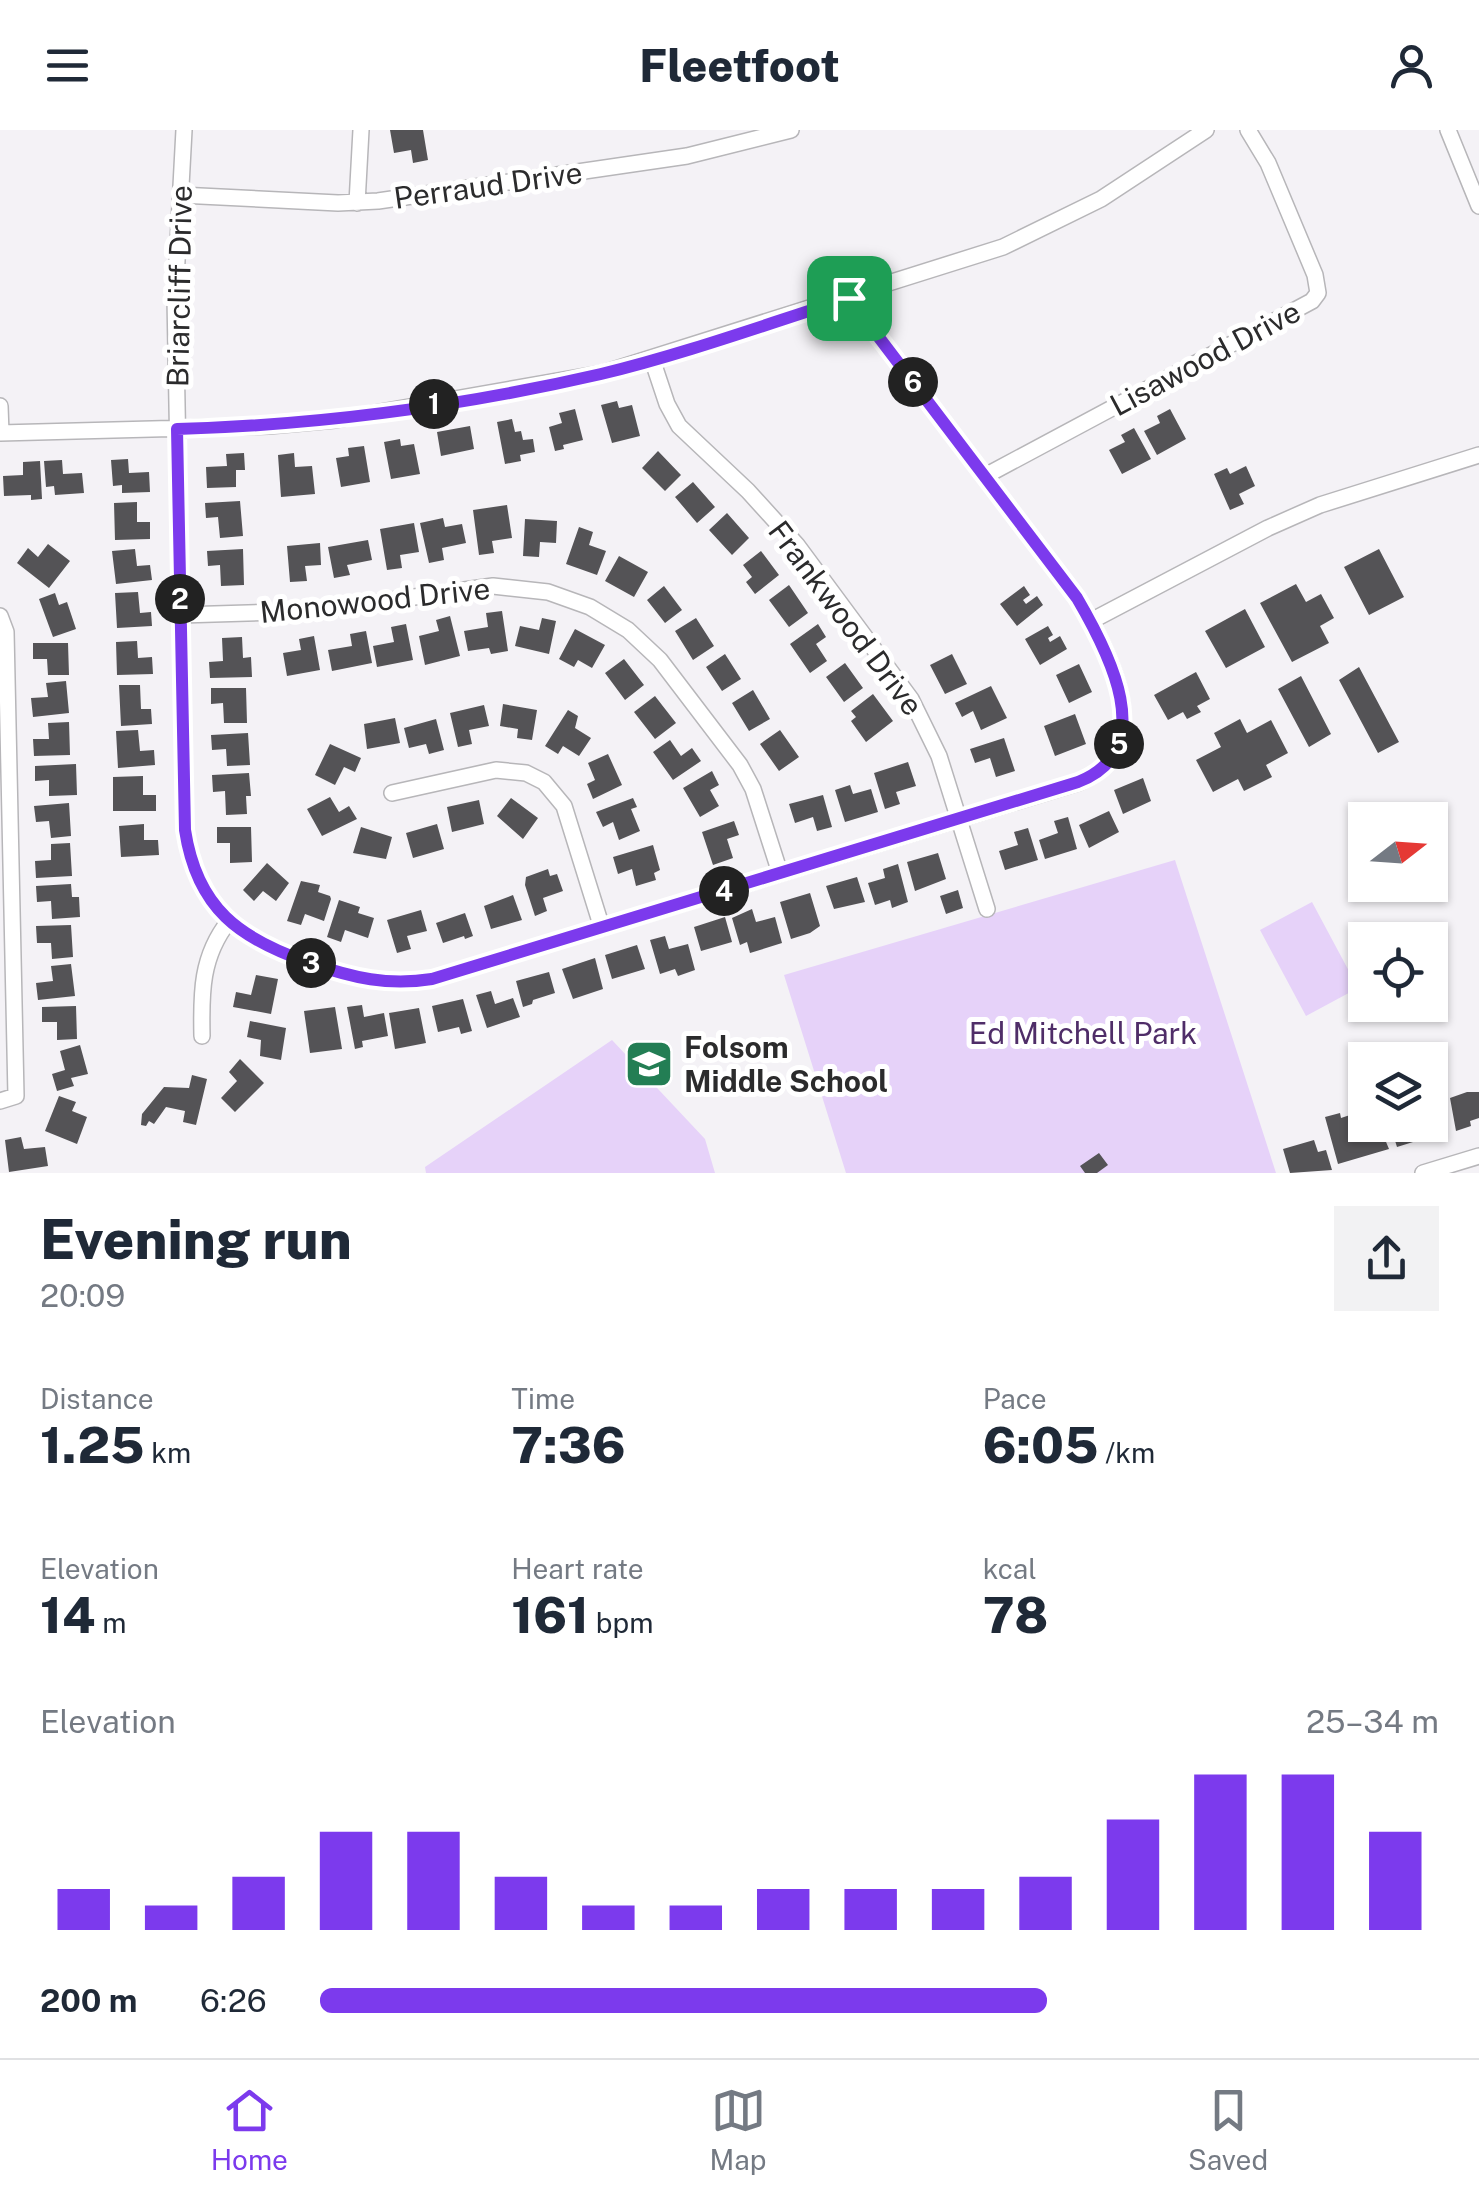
<!DOCTYPE html>
<meta charset="utf-8">
<style>
:root{--surface:#fff;--page:#f2f2f3;--text:#1f2937;--muted:#747a83;--line:#e0e1e3;--accent:#7c3aed}
body{margin:0;font-family:"Public Sans",sans-serif;background:var(--page);color:var(--text);height:100vh;display:flex;flex-direction:column;font-size:38px;white-space:nowrap}
*{box-sizing:border-box;margin:0}
p{font-size:32px;color:var(--muted)}
.icon{flex:none;width:55px;height:55px;fill:none;stroke:currentColor;stroke-width:2;stroke-linecap:round;stroke-linejoin:round}
.map{position:relative;height:1043px;overflow:hidden}
.details{display:flex;flex-direction:column;background:var(--surface);flex:1}
.details>*{flex:none}
.needle{width:65px;rotate:73deg}
.tools{position:absolute;left:1348px;top:672px;display:grid;gap:20px}
.tools a{display:grid;place-items:center;width:100px;height:100px;border-radius:0px;background:var(--surface);box-shadow:0 2px 8px #0004;font-size:50px}
.pin{position:absolute;display:grid;place-items:center;width:85px;height:85px;color:#fff;margin:-42px;border-radius:20px;box-shadow:0 5px 15px #0006}
.km{position:absolute;width:50px;height:50px;margin:-25px;border-radius:50%;background:#222;color:#fff;font-size:28px;line-height:50px;text-align:center}
.round{display:grid;place-items:center;flex:none;width:105px;height:105px;border-radius:0px;background:var(--page)}
.overview{display:flex;align-items:center;justify-content:space-between;height:170px;padding:0 40px}
h1{font-size:55px;font-weight:800;line-height:75px}
.metrics{display:grid;grid-template-columns:repeat(3,1fr);gap:15px;height:170px;padding:10px 40px}
.metrics div{display:grid;align-content:center}
.metrics b{font-size:50px;font-weight:800}
.metrics small{font-size:28px;font-weight:400}
.metrics p{font-size:28px}
.chart{height:280px;padding:20px 40px}
.chart p{display:flex;justify-content:space-between}
.chart svg{width:100%;height:180px;margin-top:10px;stroke:var(--accent);stroke-width:6}
ul{padding:0 40px;list-style:none;font-size:32px}
li{display:grid;grid-template-columns:160px 120px 1fr;align-items:center;height:75px}
li i{height:25px;border-radius:12px;background:var(--accent)}
header{display:flex;justify-content:space-between;align-items:center;height:130px;padding:0 40px;background:var(--surface);font-size:45px;font-weight:800}
.dock{display:flex;justify-content:space-around;align-items:center;height:140px;border-top:2px solid var(--line);background:var(--surface);font-size:28px;color:var(--muted)}
.dock a{display:grid;justify-items:center;gap:5px}
.dock .active{color:var(--accent)}
.map>svg:first-child{display:block}
.green{fill:#e6d2f9}
.building{fill:#545356}
.lines{fill:none;stroke-linecap:round;stroke-linejoin:round}
.street-casing{stroke:#b7b6b9;stroke-width:18}
.street{stroke:#fff;stroke-width:15}
.route-casing{stroke:#fff;stroke-width:20}
.route{stroke:#7c3aed;stroke-width:12}
.labels{text-anchor:middle;dominant-baseline:central;stroke-width:10;stroke-linejoin:round;paint-order:stroke}
.street-label{font-size:30px;fill:#2b2b2c;stroke:#fff}
.park-label{font-size:30px;fill:#4f2d68;stroke:#fff}
.poi-label{font-size:30px;font-weight:bold;fill:#2b2b2c;stroke:#fff;text-anchor:start}
</style>
<header><svg class="icon" aria-label="menu" viewBox="0 0 24 24"><path d="M4 6h16M4 12h16M4 18h16"/></svg>Fleetfoot<svg class="icon" aria-label="person" viewBox="0 0 24 24"><circle cx="12" cy="8" r="4"/><path d="M4 21q1-7 8-7t8 7"/></svg></header>
<div class="map">
<svg width="1479" height="1043" viewBox="0 0 1479 1043">
<rect width="100%" height="100%" fill="#f4f2f6"/>
<path class="green" d="M 1175,730 L 1276,1043 L 846,1043 L 784,845 Z
M 1312,772 L 1358,858 L 1306,886 L 1260,800 Z
M 612,910 L 705,1009 L 715,1043 L 426,1043 L 425,1037 Z"/>
<path class="building" d="M 390,0 L 423,0 L 428,30 L 413,33 L 411,20 L 394,23 Z
M 617,271 L 619,278 L 632,275 L 640,306 L 612,313 L 601,275 Z
M 575,279 L 583,310 L 563,315 L 564,319 L 555,321 L 549,297 L 562,293 L 559,283 Z
M 1170,279 L 1186,309 L 1157,325 L 1144,301 L 1160,293 L 1157,286 Z
M 512,289 L 515,302 L 521,301 L 523,310 L 533,309 L 535,322 L 520,325 L 521,331 L 505,334 L 497,292 Z
M 470,296 L 474,319 L 441,326 L 437,302 Z
M 1134,298 L 1151,329 L 1122,344 L 1109,320 L 1125,312 L 1121,305 Z
M 400,309 L 401,316 L 414,314 L 420,344 L 391,349 L 384,312 Z
M 364,316 L 370,352 L 341,357 L 336,328 L 349,326 L 348,318 Z
M 658,321 L 681,345 L 665,361 L 642,338 Z
M 244,323 L 245,340 L 236,340 L 236,357 L 207,358 L 206,337 L 227,336 L 226,324 Z
M 294,323 L 295,337 L 312,336 L 315,364 L 281,367 L 278,325 Z
M 128,329 L 129,343 L 149,342 L 150,362 L 122,363 L 122,355 L 113,356 L 111,330 Z
M 62,330 L 63,344 L 82,343 L 84,363 L 55,365 L 54,356 L 46,357 L 44,331 Z
M 40,331 L 42,369 L 31,370 L 31,365 L 4,366 L 3,346 L 23,345 L 23,332 Z
M 1246,336 L 1255,356 L 1239,364 L 1244,374 L 1230,380 L 1214,344 L 1227,338 L 1230,344 Z
M 693,352 L 715,377 L 697,393 L 675,367 Z
M 240,371 L 243,406 L 220,408 L 218,387 L 206,388 L 205,373 Z
M 137,372 L 137,392 L 150,392 L 150,409 L 115,410 L 114,373 Z
M 507,375 L 512,408 L 492,411 L 494,423 L 479,425 L 473,380 Z
M 727,383 L 749,408 L 732,425 L 709,400 Z
M 443,388 L 445,397 L 462,394 L 466,413 L 442,418 L 444,430 L 429,433 L 420,393 Z
M 525,389 L 557,391 L 556,413 L 540,412 L 539,427 L 523,426 Z
M 414,393 L 419,422 L 400,425 L 402,438 L 387,440 L 380,399 Z
M 579,397 L 593,402 L 589,415 L 606,421 L 597,445 L 566,434 Z
M 368,410 L 372,430 L 347,435 L 350,445 L 334,448 L 328,417 Z
M 320,413 L 321,435 L 305,436 L 307,451 L 290,452 L 287,416 Z
M 48,414 L 70,431 L 49,458 L 17,433 L 28,418 L 38,427 Z
M 135,419 L 137,436 L 150,435 L 152,450 L 116,454 L 112,421 Z
M 243,419 L 244,455 L 221,456 L 220,435 L 208,436 L 207,421 Z
M 1379,419 L 1404,467 L 1369,485 L 1344,437 Z
M 761,421 L 779,445 L 755,464 L 746,452 L 752,447 L 743,435 Z
M 619,426 L 648,442 L 634,467 L 605,451 Z
M 1296,454 L 1306,472 L 1321,464 L 1334,488 L 1320,496 L 1329,513 L 1292,532 L 1260,473 Z
M 789,455 L 808,483 L 789,497 L 769,470 Z
M 664,456 L 682,480 L 665,493 L 647,470 Z
M 1024,456 L 1030,465 L 1023,470 L 1026,474 L 1037,466 L 1043,475 L 1017,496 L 1000,474 Z
M 138,462 L 140,483 L 151,482 L 152,496 L 117,498 L 115,463 Z
M 55,463 L 59,475 L 67,472 L 76,499 L 53,507 L 39,469 Z
M 1245,479 L 1265,517 L 1226,538 L 1205,501 Z
M 502,481 L 508,521 L 491,524 L 489,518 L 468,521 L 464,501 L 488,497 L 486,483 Z
M 450,486 L 460,526 L 425,535 L 419,506 L 439,501 L 436,490 Z
M 542,488 L 556,491 L 549,524 L 515,516 L 520,496 L 539,500 Z
M 696,488 L 714,516 L 693,530 L 675,501 Z
M 406,494 L 413,530 L 377,537 L 373,516 L 394,512 L 391,497 Z
M 818,494 L 826,507 L 816,514 L 827,531 L 810,543 L 790,514 Z
M 1048,496 L 1053,505 L 1048,508 L 1050,512 L 1060,506 L 1067,519 L 1040,535 L 1025,509 Z
M 575,499 L 605,515 L 592,538 L 578,530 L 574,537 L 559,529 Z
M 366,501 L 372,533 L 332,541 L 328,520 L 352,516 L 350,504 Z
M 314,506 L 320,540 L 287,546 L 283,523 L 301,520 L 299,509 Z
M 242,507 L 243,528 L 251,527 L 252,547 L 210,548 L 209,532 L 223,531 L 222,508 Z
M 137,511 L 138,528 L 152,527 L 153,544 L 117,545 L 116,512 Z
M 33,513 L 68,513 L 69,545 L 48,545 L 47,529 L 33,529 Z
M 725,524 L 741,549 L 722,561 L 706,537 Z
M 952,524 L 967,554 L 945,564 L 930,535 Z
M 624,529 L 644,555 L 625,570 L 605,543 Z
M 845,533 L 863,558 L 844,572 L 826,547 Z
M 1079,534 L 1092,562 L 1069,573 L 1056,545 Z
M 1359,537 L 1399,612 L 1378,623 L 1339,550 Z
M 1196,542 L 1210,569 L 1197,576 L 1201,582 L 1187,589 L 1183,582 L 1168,590 L 1154,565 Z
M 1301,546 L 1331,604 L 1309,617 L 1278,559 Z
M 66,551 L 69,583 L 33,587 L 31,568 L 48,567 L 46,553 Z
M 119,555 L 140,555 L 141,579 L 151,579 L 152,594 L 121,596 Z
M 991,556 L 1007,588 L 981,600 L 973,581 L 962,587 L 955,573 Z
M 211,558 L 246,558 L 247,593 L 224,593 L 223,573 L 211,574 Z
M 753,560 L 770,589 L 749,601 L 732,573 Z
M 873,564 L 893,591 L 866,612 L 851,591 L 856,587 L 851,581 Z
M 655,566 L 676,593 L 655,609 L 634,582 Z
M 503,574 L 537,580 L 532,610 L 517,608 L 518,599 L 500,596 Z
M 484,575 L 489,596 L 469,600 L 472,614 L 458,617 L 450,583 Z
M 568,580 L 578,586 L 575,598 L 591,608 L 579,626 L 563,616 L 558,624 L 545,616 Z
M 1075,584 L 1086,614 L 1055,626 L 1044,596 Z
M 395,588 L 400,613 L 367,619 L 364,594 Z
M 436,589 L 444,620 L 429,624 L 426,614 L 409,618 L 404,598 Z
M 1240,589 L 1247,603 L 1271,590 L 1288,623 L 1266,635 L 1272,647 L 1244,661 L 1238,649 L 1213,662 L 1196,630 L 1221,617 L 1214,603 Z
M 69,592 L 70,625 L 34,626 L 33,609 L 49,609 L 48,593 Z
M 138,600 L 140,621 L 154,620 L 155,635 L 118,638 L 116,601 Z
M 780,600 L 799,627 L 779,641 L 760,614 Z
M 248,603 L 250,635 L 227,636 L 226,619 L 212,620 L 211,605 Z
M 1004,608 L 1015,641 L 996,647 L 990,628 L 975,633 L 970,619 Z
M 670,610 L 681,626 L 692,618 L 701,631 L 673,650 L 653,622 Z
M 330,614 L 361,628 L 355,642 L 344,637 L 335,655 L 315,645 Z
M 608,624 L 622,655 L 593,669 L 587,654 L 595,650 L 588,633 Z
M 908,632 L 916,656 L 896,662 L 900,674 L 885,679 L 874,643 Z
M 76,634 L 77,665 L 49,666 L 49,650 L 35,651 L 35,636 Z
M 712,641 L 719,655 L 710,660 L 719,676 L 700,687 L 683,658 Z
M 249,643 L 251,666 L 246,666 L 247,684 L 226,685 L 225,661 L 213,662 L 212,645 Z
M 143,646 L 143,665 L 156,665 L 156,681 L 113,681 L 113,647 Z
M 1143,648 L 1151,671 L 1123,684 L 1114,660 Z
M 850,655 L 853,664 L 871,659 L 878,682 L 845,692 L 835,660 Z
M 823,665 L 832,697 L 817,701 L 813,687 L 795,693 L 789,674 Z
M 330,667 L 339,682 L 349,676 L 357,689 L 322,706 L 307,679 Z
M 511,668 L 538,688 L 523,709 L 497,686 Z
M 633,668 L 637,677 L 631,679 L 640,701 L 619,710 L 613,692 L 603,697 L 596,682 Z
M 479,670 L 484,694 L 452,702 L 447,677 Z
M 69,673 L 71,706 L 51,708 L 49,691 L 36,692 L 34,676 Z
M 1109,681 L 1119,702 L 1089,718 L 1079,695 Z
M 1068,687 L 1077,719 L 1045,729 L 1039,710 L 1058,703 L 1054,691 Z
M 734,691 L 739,705 L 727,709 L 733,728 L 713,735 L 702,702 Z
M 144,694 L 144,710 L 158,710 L 159,725 L 121,727 L 119,696 Z
M 437,694 L 444,719 L 413,728 L 406,703 Z
M 217,697 L 251,697 L 252,732 L 230,733 L 230,713 L 217,713 Z
M 361,697 L 392,707 L 386,729 L 353,723 Z
M 1028,698 L 1038,730 L 1005,740 L 999,721 L 1018,715 L 1014,702 Z
M 70,713 L 72,746 L 36,748 L 35,731 L 51,730 L 51,714 Z
M 653,715 L 660,740 L 654,743 L 656,750 L 636,756 L 632,739 L 618,744 L 613,727 Z
M 938,723 L 946,749 L 915,761 L 907,732 Z
M 267,733 L 289,753 L 276,771 L 263,761 L 254,771 L 243,760 Z
M 898,734 L 908,772 L 892,778 L 890,770 L 875,775 L 868,753 L 885,748 L 883,739 Z
M 548,739 L 550,746 L 557,744 L 563,761 L 543,768 L 547,781 L 535,786 L 525,755 L 526,747 Z
M 857,747 L 865,772 L 834,779 L 826,756 Z
M 301,751 L 320,755 L 318,762 L 330,766 L 331,769 L 324,791 L 305,784 L 301,795 L 287,791 Z
M 71,754 L 72,767 L 79,767 L 80,787 L 52,789 L 51,771 L 37,772 L 36,756 Z
M 958,760 L 963,778 L 946,784 L 940,766 Z
M 810,763 L 820,796 L 810,803 L 791,809 L 780,772 Z
M 513,765 L 522,790 L 491,799 L 484,776 Z
M 339,770 L 360,777 L 358,783 L 374,788 L 368,808 L 345,800 L 341,812 L 327,807 Z
M 752,779 L 756,792 L 775,787 L 782,813 L 750,823 L 747,812 L 740,815 L 732,788 Z
M 421,780 L 427,801 L 407,806 L 411,819 L 397,823 L 387,790 Z
M 465,783 L 473,806 L 465,809 L 464,806 L 443,813 L 436,793 Z
M 725,787 L 732,812 L 701,821 L 694,797 Z
M 71,795 L 73,827 L 52,829 L 51,813 L 37,813 L 36,796 Z
M 665,806 L 669,819 L 688,814 L 695,840 L 678,846 L 675,839 L 660,844 L 650,810 Z
M 637,815 L 645,839 L 612,849 L 605,825 Z
M 595,828 L 603,859 L 573,869 L 562,839 Z
M 71,834 L 75,866 L 38,870 L 36,853 L 53,851 L 51,836 Z
M 549,842 L 555,863 L 533,870 L 532,874 L 523,877 L 516,851 Z
M 256,845 L 278,849 L 271,884 L 233,877 L 236,862 L 251,865 Z
M 491,861 L 495,874 L 513,868 L 520,887 L 487,898 L 476,865 Z
M 463,869 L 472,901 L 461,904 L 459,897 L 438,902 L 432,876 Z
M 362,875 L 364,887 L 384,883 L 388,906 L 362,911 L 363,917 L 355,919 L 347,877 Z
M 76,876 L 77,909 L 57,910 L 57,892 L 42,892 L 42,877 Z
M 335,877 L 342,919 L 310,923 L 304,881 Z
M 419,878 L 426,913 L 395,919 L 389,883 Z
M 250,891 L 286,898 L 281,930 L 260,926 L 261,910 L 247,907 Z
M 80,915 L 88,944 L 71,948 L 74,956 L 57,961 L 52,944 L 65,940 L 60,921 Z
M 240,929 L 264,953 L 235,982 L 221,968 L 237,951 L 229,942 Z
M 192,945 L 207,949 L 196,995 L 183,992 L 185,981 L 166,977 L 154,994 L 149,991 L 146,996 L 141,995 L 142,984 L 164,957 L 189,958 Z
M 1467,962 L 1479,962 L 1479,988 L 1470,991 L 1471,996 L 1456,1001 L 1450,968 Z
M 59,966 L 76,972 L 72,981 L 87,987 L 77,1014 L 45,1001 Z
M 1436,975 L 1443,996 L 1427,1001 L 1425,997 L 1418,1000 L 1411,1005 L 1413,1012 L 1397,1017 L 1390,995 L 1430,995 L 1430,977 Z
M 1365,980 L 1365,995 L 1379,995 L 1389,1019 L 1338,1034 L 1325,987 L 1340,983 L 1341,988 Z
M 21,1007 L 24,1019 L 45,1017 L 48,1036 L 9,1042 L 5,1010 Z
M 1314,1010 L 1318,1022 L 1326,1020 L 1332,1040 L 1290,1043 L 1283,1019 Z
M 1099,1023 L 1108,1035 L 1097,1043 L 1085,1043 L 1080,1036 Z"/>
<g class="lines">
<g class="street-casing">
<path id="street" d="M 184,0 L 175,168 L 185,700 C 198,779 239,809 310,833 C 353,848 388,856 432,849 L 1078,653 C 1161,619 1109,521 1077,468 L 849,168
M 1448,0 L 1479,76
M 180,65 L 338,73 L 378,71 L 687,26 L 791,0
M 357,73 L 361,0
M 652,229 L 667,274 L 679,296 L 748,361 L 797,415 L 911,569 L 939,626 L 987,779
M 0,276 L 1,303
M 0,303 L 269,296 L 335,290 L 603,243 L 1003,117 L 1101,69 L 1206,0
M 985,346 L 1312,171 L 1318,163 L 1315,145 L 1268,33 L 1248,0
M 181,485 L 314,481 L 493,456 L 548,462 L 590,477 L 628,500 L 660,530 L 740,635 L 753,659 L 780,743
M 0,486 L 6,502 L 16,966 L 0,971
M 1091,491 L 1268,398 L 1320,375 L 1479,325
M 392,663 L 496,640 L 526,643 L 544,652 L 564,676 L 602,798
M 202,906 C 201,863 201,826 229,791
M 1423,1043 L 1479,1026"/>
</g>
<use href="#street" class="street"/>
</g>
<g class="lines">
<g class="route-casing">
<path id="route" d="M 849,168 L 1077,468 C 1108,521 1161,620 1078,652 L 432,849 C 388,856 353,848 310,833 C 240,809 197,779 185,700 L 177,299 C 319,295 462,276 601,244 C 684,224 767,194 849,168 Z"/>
</g>
<use href="#route" class="route"/>
</g>
<defs>
<g id="school-square" transform="scale(2.5)"><rect x="-9" y="-9" width="18" height="18" rx="4" fill="#237e54" stroke="#fff"/><path d="M0-5L7-2L0 1L-7-2ZM-4 1L0 2.5L4 1V4Q0 6-4 4Z" fill="#fff"/></g>
</defs>
<g fill-rule="evenodd">
<use href="#school-square" x="649" y="934"/>
</g>
<g class="labels">
<g class="street-label">
<text transform="translate(488 55) rotate(-8)">Perraud Drive</text>
<text transform="translate(179 156) rotate(-89)">Briarcliff Drive</text>
<text transform="translate(1205 228) rotate(-28)">Lisawood Drive</text>
<text transform="translate(375 470) rotate(-6)">Monowood Drive</text>
<text transform="translate(846 488) rotate(53)">Frankwood Drive</text>
</g>
<g class="park-label">
<text x="1083" y="903">Ed Mitchell Park</text>
</g>
<g class="poi-label">
<text x="684" y="917">Folsom<tspan x="684" dy="34">Middle School</tspan></text>
</g>
</g>
</svg>
<div class="tools">
<a><svg class="needle" viewBox="-14 -14 28 28"><path d="M0-13l5 13h-10z" fill="#e53935"/><path d="M0 13l5-13h-10z" fill="#747a83"/></svg></a>
<a><svg class="icon" aria-label="locate" viewBox="0 0 24 24"><circle cx="12" cy="12" r="6"/><path d="M12 2v4M12 18v4M2 12h4M18 12h4"/></svg></a>
<a><svg class="icon" aria-label="layers" viewBox="0 0 24 24"><path d="M12 4l9 5-9 5-9-5zM3 14l9 5 9-5"/></svg></a>
</div>
<div class="pin" style="left:849px;top:168px;background:#1e9e55"><svg class="icon" aria-label="arrive" viewBox="0 0 24 24"><path d="M6 21V4h12l-3 4 3 4H6"/></svg></div>
<b class="km" style="left:434px;top:274px">1</b>
<b class="km" style="left:180px;top:469px">2</b>
<b class="km" style="left:311px;top:833px">3</b>
<b class="km" style="left:724px;top:761px">4</b>
<b class="km" style="left:1119px;top:614px">5</b>
<b class="km" style="left:913px;top:252px">6</b>
</div>
<section class="details">
<div class="overview"><div><h1>Evening run</h1><p>20:09</p></div><a class="round"><svg class="icon" aria-label="share" viewBox="0 0 24 24"><path d="M12 15V3M7 8l5-5 5 5M5 13v7h14v-7"/></svg></a></div>
<div class="metrics">
<div><p>Distance</p><b>1.25<small> km</small></b></div>
<div><p>Time</p><b>7:36</b></div>
<div><p>Pace</p><b>6:05<small> /km</small></b></div>
</div>
<div class="metrics">
<div><p>Elevation</p><b>14<small> m</small></b></div>
<div><p>Heart rate</p><b>161<small> bpm</small></b></div>
<div><p>kcal</p><b>78</b></div>
</div>
<div class="chart"><p><span>Elevation</span>25–34 m</p>
<svg viewBox="0 0 160 44" preserveAspectRatio="none"><path d="M5 44V34M15 44V38M25 44V31M35 44V20M45 44V20M55 44V31M65 44V38M75 44V38M85 44V34M95 44V34M105 44V34M115 44V31M125 44V17M135 44V6M145 44V6M155 44V20"/></svg>
</div>
<ul>
<li><b>200 m</b>6:26<i style="width:65%"></i></li>
</ul>
</section>
<nav class="dock">
<a class="active"><svg class="icon" aria-label="home" viewBox="0 0 24 24"><path d="M3 11l9-7 9 7M6 9v11h12V9"/></svg>Home</a>
<a><svg class="icon" aria-label="map" viewBox="0 0 24 24"><path d="M3 6l6-2 6 2 6-2v14l-6 2-6-2-6 2zM9 4v14M15 6v14"/></svg>Map</a>
<a><svg class="icon" aria-label="saved" viewBox="0 0 24 24"><path d="M7 4h10v16l-5-4-5 4z"/></svg>Saved</a>
</nav>
